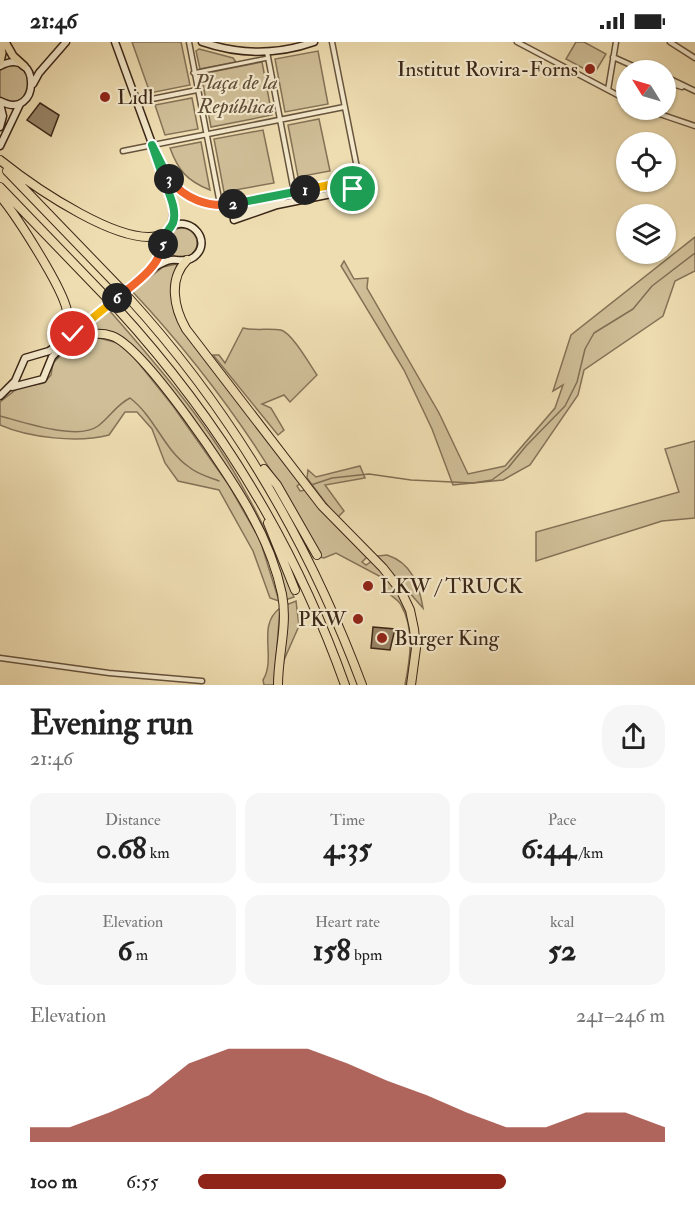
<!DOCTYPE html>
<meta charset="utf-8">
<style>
:root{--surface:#fff;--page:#f6f6f6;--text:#222;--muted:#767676;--accent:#8f2418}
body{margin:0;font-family:"IM FELL Double Pica",serif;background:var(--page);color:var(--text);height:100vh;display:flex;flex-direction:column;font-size:22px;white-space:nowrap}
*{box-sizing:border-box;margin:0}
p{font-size:20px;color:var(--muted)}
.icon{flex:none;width:33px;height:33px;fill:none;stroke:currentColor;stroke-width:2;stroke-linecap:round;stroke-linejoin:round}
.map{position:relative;height:643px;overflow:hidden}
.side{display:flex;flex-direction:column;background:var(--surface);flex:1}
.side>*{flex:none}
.needle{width:39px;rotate:307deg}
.tools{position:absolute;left:616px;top:18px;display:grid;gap:12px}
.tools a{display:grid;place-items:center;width:60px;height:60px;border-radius:50%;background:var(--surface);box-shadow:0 2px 4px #0004;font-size:30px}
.pin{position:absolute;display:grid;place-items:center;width:51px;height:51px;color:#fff;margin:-26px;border:3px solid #fff;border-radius:50%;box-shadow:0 2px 6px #0007}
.km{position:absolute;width:30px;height:30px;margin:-15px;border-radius:50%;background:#222;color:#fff;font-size:16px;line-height:30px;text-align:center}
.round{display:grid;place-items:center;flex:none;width:63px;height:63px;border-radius:24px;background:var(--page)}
.summary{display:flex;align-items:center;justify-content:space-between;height:102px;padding:0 30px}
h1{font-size:33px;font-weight:700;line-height:45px}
.stats{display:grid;grid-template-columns:repeat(3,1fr);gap:9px;height:102px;padding:6px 30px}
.stats div{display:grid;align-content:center;border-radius:15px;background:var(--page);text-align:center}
.stats b{font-size:30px;font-weight:700}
.stats small{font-size:16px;font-weight:400}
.stats p{font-size:16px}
.chart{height:168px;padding:12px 30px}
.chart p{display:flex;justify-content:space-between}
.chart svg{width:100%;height:108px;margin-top:6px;fill:var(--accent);opacity:.7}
ul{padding:0 30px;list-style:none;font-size:20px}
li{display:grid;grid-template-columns:96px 72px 1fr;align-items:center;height:45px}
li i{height:15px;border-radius:8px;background:var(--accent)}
.status{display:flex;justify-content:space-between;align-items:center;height:42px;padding:0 30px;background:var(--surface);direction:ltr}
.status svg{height:16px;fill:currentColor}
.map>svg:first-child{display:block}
.green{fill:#cfbe97;stroke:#847257;stroke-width:1.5}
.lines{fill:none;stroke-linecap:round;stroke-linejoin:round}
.stream{stroke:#816f54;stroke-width:1.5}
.building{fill:#988567;stroke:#3a2617;stroke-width:1.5}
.pedestrian-casing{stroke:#67543e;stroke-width:6}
.minor-casing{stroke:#67543e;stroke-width:7}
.secondary-casing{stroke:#3a2617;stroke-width:9}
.trunk-casing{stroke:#3a2617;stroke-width:10}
.motorway-casing{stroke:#3a2617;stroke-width:10}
.pedestrian{stroke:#f4e9cc;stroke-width:3}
.minor{stroke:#f4e9cc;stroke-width:4}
.secondary{stroke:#f4e9cc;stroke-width:6}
.trunk{stroke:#eeddb1;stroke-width:7}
.motorway{stroke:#eeddb1;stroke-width:8}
.motorway-bridge-casing{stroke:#3a2617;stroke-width:10;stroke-linecap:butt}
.motorway-bridge{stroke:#eeddb1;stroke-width:8}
.split-1-casing{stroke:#fff;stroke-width:12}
.split-2-casing{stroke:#fff;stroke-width:12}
.split-3-casing{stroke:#fff;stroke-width:12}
.split-4-casing{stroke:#fff;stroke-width:12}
.split-5-casing{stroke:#fff;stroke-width:12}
.split-6-casing{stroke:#fff;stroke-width:12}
.split-7-casing{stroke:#fff;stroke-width:12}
.split-1{stroke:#f5b400;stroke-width:8}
.split-2{stroke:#22a559;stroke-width:8}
.split-3{stroke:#f0652b;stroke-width:8}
.split-4{stroke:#22a559;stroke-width:8}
.split-5{stroke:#22a559;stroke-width:8}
.split-6{stroke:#f0652b;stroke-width:8}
.split-7{stroke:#f5b400;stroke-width:8}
.poi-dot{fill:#8f2418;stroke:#f4e9cc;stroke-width:2}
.labels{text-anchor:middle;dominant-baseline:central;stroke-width:4.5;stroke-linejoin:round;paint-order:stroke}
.poi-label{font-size:21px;fill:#3a2617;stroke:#f4e9cc;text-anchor:start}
.park-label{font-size:21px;font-style:italic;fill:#5f4c37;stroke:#f4e9cc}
</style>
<div class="status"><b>21:46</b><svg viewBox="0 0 49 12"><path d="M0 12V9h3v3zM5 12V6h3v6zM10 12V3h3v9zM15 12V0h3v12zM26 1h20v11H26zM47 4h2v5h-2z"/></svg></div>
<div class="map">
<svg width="695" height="643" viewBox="0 0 695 643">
<rect width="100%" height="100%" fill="#eeddb1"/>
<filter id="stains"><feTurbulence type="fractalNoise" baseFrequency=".00333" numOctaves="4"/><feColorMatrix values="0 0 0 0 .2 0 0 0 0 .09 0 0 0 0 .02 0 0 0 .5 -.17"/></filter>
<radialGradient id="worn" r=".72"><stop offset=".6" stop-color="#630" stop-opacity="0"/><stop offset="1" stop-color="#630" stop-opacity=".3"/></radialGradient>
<path class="green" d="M 132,0 L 181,0 L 190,43 L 150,51 Z
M 576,0 L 584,0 L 606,12 L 594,32 L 566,17 Z
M 199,7 L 233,16 L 236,20 L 200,27 L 196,9 Z
M 318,9 L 328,62 L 285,70 L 275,17 Z
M 262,20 L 272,73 L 211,85 L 201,32 Z
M 4,22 L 24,24 L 32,43 L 19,61 L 0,59 L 0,24 Z
M 192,56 L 198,87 L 165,93 L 155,63 Z
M 319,77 L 330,129 L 298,135 L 288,83 Z
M 263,88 L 274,141 L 224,150 L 214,97 Z
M 201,100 L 210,148 C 187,139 178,128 170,106 Z
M167 201a15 15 0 1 1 30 0a15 15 0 1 1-30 0Z
M 695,195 L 695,229 L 675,239 L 663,274 L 584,328 L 578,353 L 530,423 L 503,438 L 453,443 L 432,387 L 404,328 L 341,224 L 344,219 L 354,237 L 368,236 L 367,246 L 439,371 L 468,432 L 505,424 L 555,366 L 563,343 L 553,349 L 571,293 Z
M 177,222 L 171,250 L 186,293 L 295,433 L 301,441 L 297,444 L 300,449 L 306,448 L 340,488 L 367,515 L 362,520 L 366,523 L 372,519 C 379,527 388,534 395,543 C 417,570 412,611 409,643 L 405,643 C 410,618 415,587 401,563 C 398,557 391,555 388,550 C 386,546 385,540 383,536 L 336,511 L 324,516 L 320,515 C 271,419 206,328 132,249 L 163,225 Z
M 109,268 C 159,325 210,384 246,451 C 265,484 279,519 294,555 L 285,558 L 265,496 L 162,339 L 138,309 L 120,295 L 112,291 L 81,292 Z
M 243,286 C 255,289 269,286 281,288 C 292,291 310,323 317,333 L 290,360 L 284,353 L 262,362 L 271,366 L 284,388 L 278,393 L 213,313 L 219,313 L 225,321 Z
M 99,296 L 118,301 L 133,314 L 173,364 L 228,442 L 260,498 L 279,559 L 270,556 L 253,509 L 219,448 L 178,439 L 165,421 L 152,387 L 137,370 L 125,370 L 109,393 C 78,401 29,396 0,383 L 0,360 L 18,346 L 44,341 L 51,333 L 53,321 L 63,311 L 80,300 Z
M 695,399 L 695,476 L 662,479 L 536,519 L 536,490 L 679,450 L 665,407 Z
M 360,424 L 365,436 L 325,443 L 344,469 L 337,476 L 307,436 L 308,428 L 316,435 Z
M 387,513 C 412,521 419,543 423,566 L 377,514 Z
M 296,559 L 299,584 L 284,618 L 280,643 L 286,563 Z
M 280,566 L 274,643 L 264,643 L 263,638 C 277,615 256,584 280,566 Z"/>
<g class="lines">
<path class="stream" d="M 0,374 C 23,380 78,399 98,384 C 110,375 116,363 130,356 C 155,375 164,408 189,425 C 197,432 209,435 219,439
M 311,443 L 332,436 L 369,432 L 411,438 L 473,441 L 492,438 L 508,426 L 526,404 L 565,364 L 577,340 L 585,307 L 594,291 L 633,267 L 652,244 L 695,211"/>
</g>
<path class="building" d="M 40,61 L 59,73 L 51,94 L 27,78 Z
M 373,585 L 395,587 L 390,608 L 371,606 Z"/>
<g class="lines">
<g class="pedestrian-casing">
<path id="pedestrian" d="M 193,31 L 268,16"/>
</g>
<g class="minor-casing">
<path id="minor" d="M 189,0 L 220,162
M 332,0 L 361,146
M 517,0 L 627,58
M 670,0 L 695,16
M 267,10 L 294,150
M 613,15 L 642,28
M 666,35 L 695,49
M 666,40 L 682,45
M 608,48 L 616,0
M 137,60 L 197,48
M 648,68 L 695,84
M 123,109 L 344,65
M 0,616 L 109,631 L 202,639"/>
</g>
<g class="secondary-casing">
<path id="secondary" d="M 115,0 L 154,107
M 202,0 C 240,13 277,13 314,0
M 0,24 C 42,2 41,81 0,59
M 33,42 L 39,31 L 66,0
M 0,62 L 3,74 L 0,85
M 152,103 C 169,139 182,165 227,163 L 359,137
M 0,104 L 20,62
M 161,128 L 173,166 L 172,184
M 232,173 L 283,156
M 234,178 L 277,163 L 361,146
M 12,345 L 43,337 L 52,315 L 66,301
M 0,354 L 15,339 L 25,316 L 49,309 L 73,292 L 149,228 L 161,213 L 164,194 L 172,184 C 192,174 213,200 194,215 C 186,221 179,217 171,218 C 163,219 156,225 149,228"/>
</g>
<g class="trunk-casing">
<path id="trunk" d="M 5,0 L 13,14 L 24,24
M 0,1 L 2,11 L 0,20"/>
</g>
<g class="motorway-casing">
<path id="motorway" d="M 0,118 C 30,142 128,212 166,191
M 7,129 L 119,245
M 0,145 L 107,256
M 0,154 C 16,173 63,246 67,269 C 69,280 65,290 60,300
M 187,218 C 168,237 174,266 186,287 L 322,464 L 383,526 L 401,549 L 410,568 L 414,587 L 416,606 L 411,643
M 128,255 C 232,369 308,498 362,643
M 116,265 C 217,375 295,502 345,643
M 64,303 C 79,295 94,288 112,294 C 144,305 233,437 251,472 C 265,497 276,524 282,552 C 288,583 278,612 278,643
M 264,427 L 277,443 L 317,513
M 268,481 L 295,548"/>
</g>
<use href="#pedestrian" class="pedestrian"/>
<use href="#minor" class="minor"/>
<use href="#secondary" class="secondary"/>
<use href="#trunk" class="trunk"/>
<use href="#motorway" class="motorway"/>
<g class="motorway-bridge-casing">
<path id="motorway-bridge" d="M 119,245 L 128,255
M 107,256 L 116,265"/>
</g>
<use href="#motorway-bridge" class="motorway-bridge"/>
</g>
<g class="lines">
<g class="split-1-casing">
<path id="split-1" d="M 305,148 L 359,137 L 361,146 L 353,147"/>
</g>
<g class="split-2-casing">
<path id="split-2" d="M 233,162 L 305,148"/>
</g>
<g class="split-3-casing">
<path id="split-3" d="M 169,137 C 185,157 208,166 233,162"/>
</g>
<g class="split-4-casing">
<path id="split-4" d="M 163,135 L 152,103 L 169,137"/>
</g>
<g class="split-5-casing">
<path id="split-5" d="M 163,135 C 167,148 178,167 173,181 C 169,189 163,192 163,202"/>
</g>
<g class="split-6-casing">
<path id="split-6" d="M 117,256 C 135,241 159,226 163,202"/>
</g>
<g class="split-7-casing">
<path id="split-7" d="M 73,292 L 117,256"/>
</g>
<use href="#split-1" class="split-1"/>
<use href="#split-2" class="split-2"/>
<use href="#split-3" class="split-3"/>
<use href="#split-4" class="split-4"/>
<use href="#split-5" class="split-5"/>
<use href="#split-6" class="split-6"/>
<use href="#split-7" class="split-7"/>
</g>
<g class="poi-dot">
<circle cx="590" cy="27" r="6"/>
<circle cx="105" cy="55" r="6"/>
<circle cx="368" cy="544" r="6"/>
<circle cx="358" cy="577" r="6"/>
<circle cx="382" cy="596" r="6"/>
</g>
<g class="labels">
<g class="poi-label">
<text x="578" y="27" text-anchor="end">Institut Rovira-Forns</text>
<text x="117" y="55">Lidl</text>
<text x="380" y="544">LKW / TRUCK</text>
<text x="346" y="577" text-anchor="end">PKW</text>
<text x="394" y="596">Burger King</text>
</g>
<g class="park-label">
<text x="236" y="40">Plaça de la<tspan x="236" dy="24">República</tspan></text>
</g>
</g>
<rect width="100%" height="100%" filter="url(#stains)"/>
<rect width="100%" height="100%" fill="url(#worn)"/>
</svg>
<div class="tools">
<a><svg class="needle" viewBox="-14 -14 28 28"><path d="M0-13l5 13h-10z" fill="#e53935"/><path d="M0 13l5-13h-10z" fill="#767676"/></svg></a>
<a><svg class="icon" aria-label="locate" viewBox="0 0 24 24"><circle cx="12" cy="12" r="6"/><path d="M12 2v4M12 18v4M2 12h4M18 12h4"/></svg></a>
<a><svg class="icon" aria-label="layers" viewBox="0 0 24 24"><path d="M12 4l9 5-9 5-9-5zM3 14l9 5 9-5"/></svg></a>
</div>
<div class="pin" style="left:353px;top:147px;background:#1e9e55"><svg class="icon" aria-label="arrive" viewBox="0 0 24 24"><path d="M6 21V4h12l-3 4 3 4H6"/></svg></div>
<div class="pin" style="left:73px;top:292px;background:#d93025"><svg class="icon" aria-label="check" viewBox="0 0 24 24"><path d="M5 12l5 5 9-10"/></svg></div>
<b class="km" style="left:305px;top:148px">1</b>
<b class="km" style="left:233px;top:162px">2</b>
<b class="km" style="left:169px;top:137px">3</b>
<b class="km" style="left:163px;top:202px">5</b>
<b class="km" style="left:117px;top:256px">6</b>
</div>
<section class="side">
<div class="summary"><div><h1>Evening run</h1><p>21:46</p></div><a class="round"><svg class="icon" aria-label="share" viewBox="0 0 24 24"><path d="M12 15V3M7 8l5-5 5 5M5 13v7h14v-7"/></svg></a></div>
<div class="stats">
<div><p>Distance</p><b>0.68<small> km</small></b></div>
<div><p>Time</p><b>4:35</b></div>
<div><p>Pace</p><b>6:44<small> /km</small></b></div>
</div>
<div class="stats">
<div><p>Elevation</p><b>6<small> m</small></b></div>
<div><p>Heart rate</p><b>158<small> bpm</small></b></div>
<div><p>kcal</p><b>52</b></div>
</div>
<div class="chart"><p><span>Elevation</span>241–246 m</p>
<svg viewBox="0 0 160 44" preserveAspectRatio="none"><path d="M0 44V38L10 38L20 32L30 25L40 12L50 6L60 6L70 6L80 12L90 19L100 25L110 32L120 38L130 38L140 32L150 32L160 38V44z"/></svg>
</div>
<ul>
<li><b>100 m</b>6:55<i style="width:66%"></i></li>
</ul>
</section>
